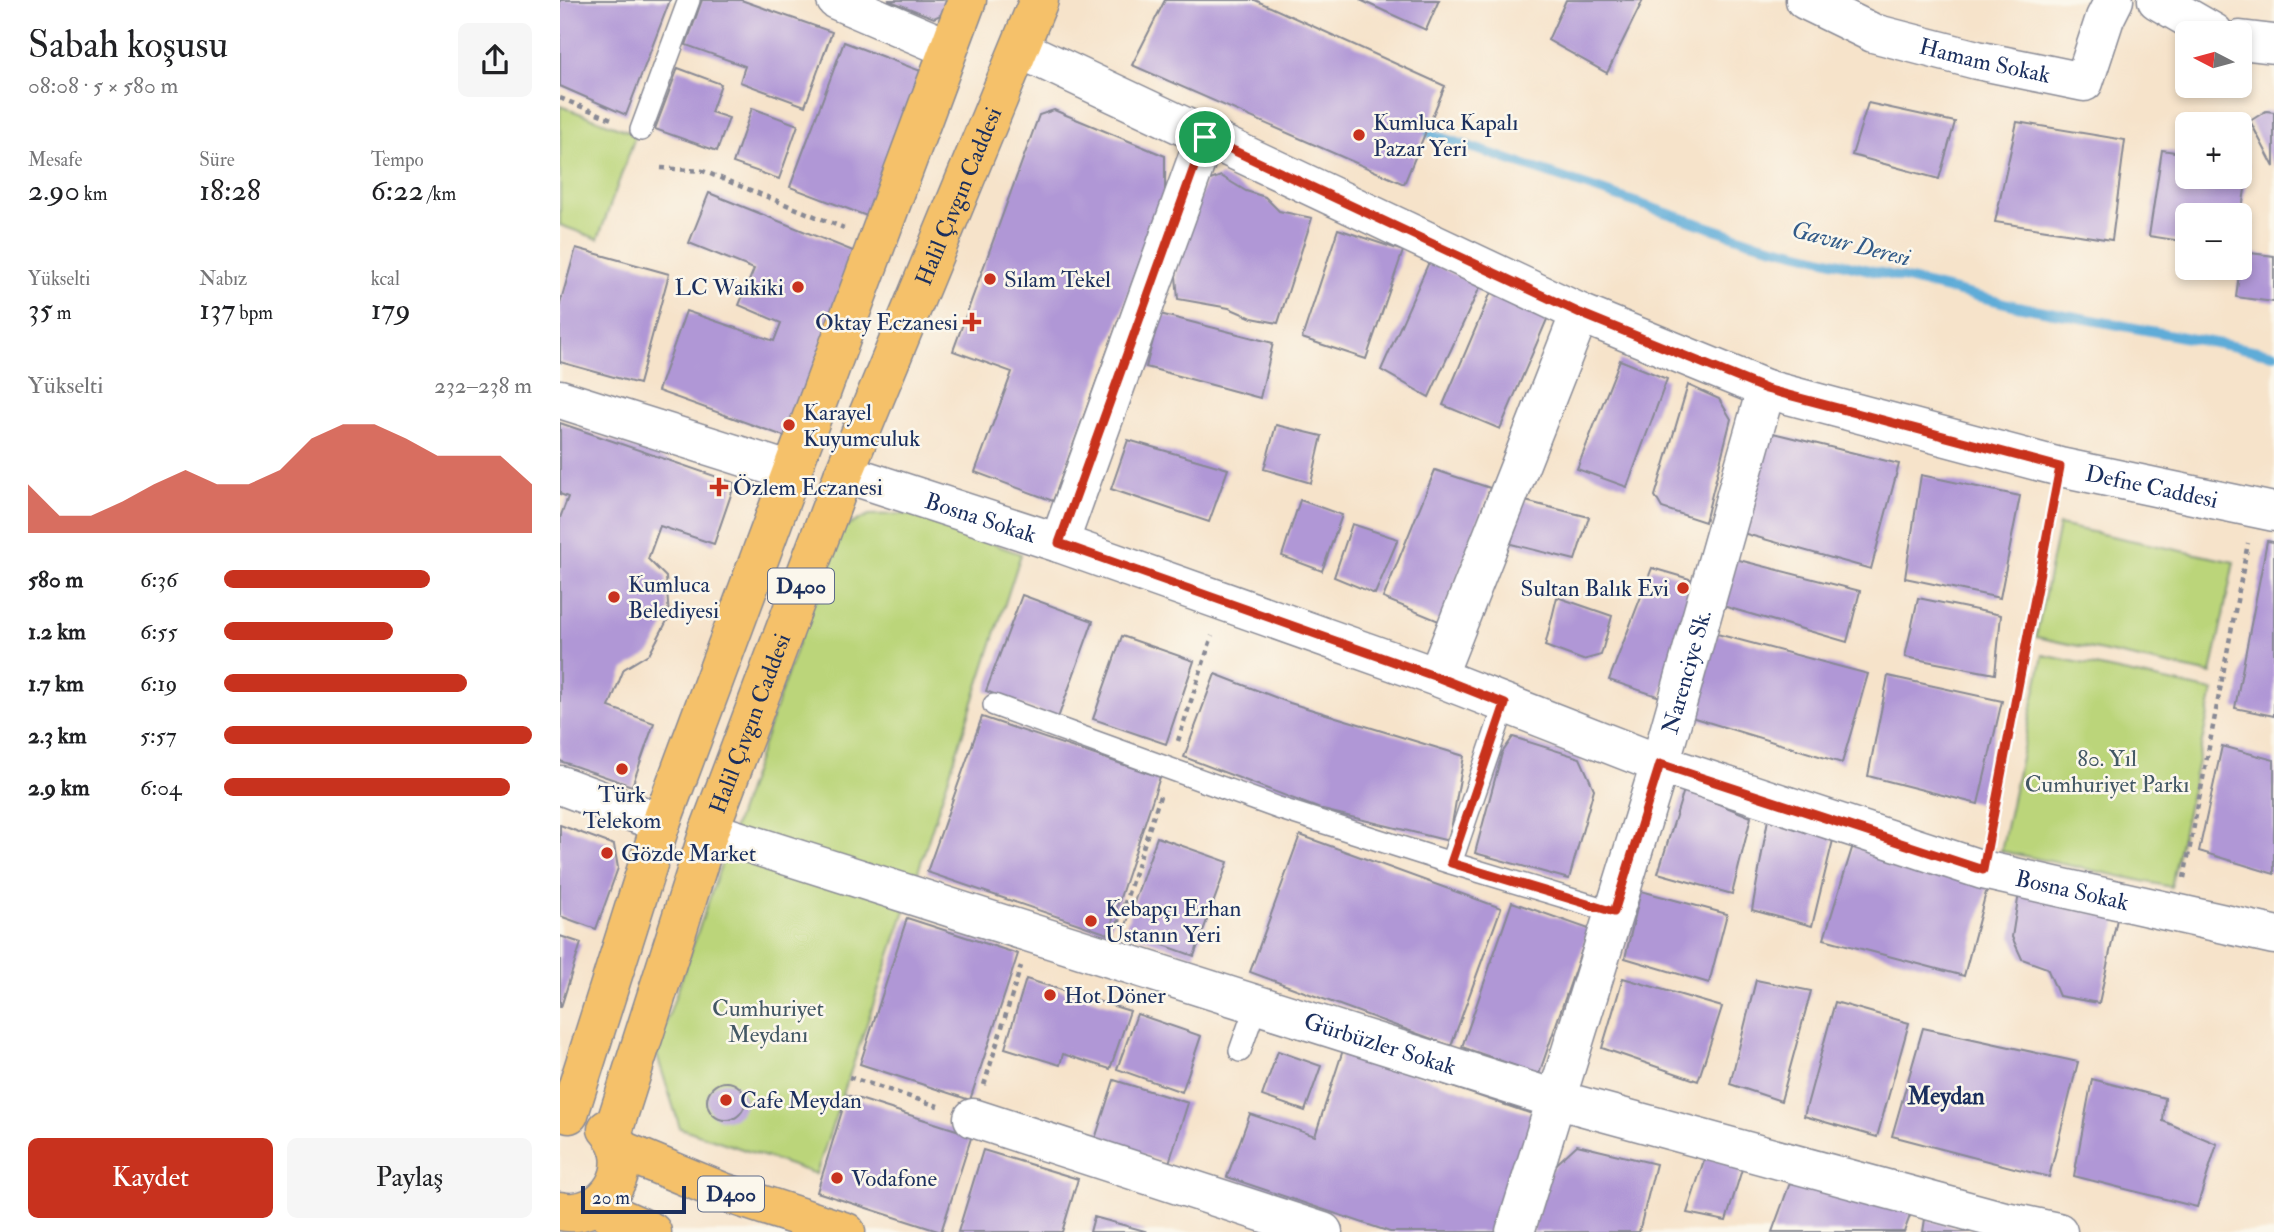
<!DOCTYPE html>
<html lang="tr">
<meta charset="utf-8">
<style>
:root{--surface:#fff;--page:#f6f6f6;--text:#202124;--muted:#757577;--accent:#c8321e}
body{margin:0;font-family:"IM FELL Double Pica",serif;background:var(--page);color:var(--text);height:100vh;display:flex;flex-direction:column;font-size:26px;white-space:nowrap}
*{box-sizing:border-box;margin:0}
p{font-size:23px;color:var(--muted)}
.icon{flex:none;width:38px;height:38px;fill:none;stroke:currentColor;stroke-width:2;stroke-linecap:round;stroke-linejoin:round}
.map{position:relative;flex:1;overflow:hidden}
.drawer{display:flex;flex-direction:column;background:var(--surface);width:560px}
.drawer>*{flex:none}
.needle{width:46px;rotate:276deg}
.buttons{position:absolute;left:1615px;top:21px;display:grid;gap:14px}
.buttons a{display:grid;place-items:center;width:77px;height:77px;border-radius:10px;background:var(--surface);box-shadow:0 4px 10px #0003;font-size:35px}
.scale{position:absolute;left:21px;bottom:18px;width:105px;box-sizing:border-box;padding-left:7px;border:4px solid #1b2f5e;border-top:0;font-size:19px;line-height:24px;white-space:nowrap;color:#1b2f5e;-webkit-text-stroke:5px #fbf7ec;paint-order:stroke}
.pin{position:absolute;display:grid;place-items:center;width:60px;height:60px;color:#fff;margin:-30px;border:4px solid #fff;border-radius:50%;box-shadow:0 2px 7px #0007}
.round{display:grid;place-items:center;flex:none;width:74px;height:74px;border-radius:10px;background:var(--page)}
.head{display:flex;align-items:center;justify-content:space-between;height:119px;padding:0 28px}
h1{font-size:38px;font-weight:600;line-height:52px}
.stats{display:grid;grid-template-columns:repeat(3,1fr);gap:10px;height:119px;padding:7px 28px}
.stats div{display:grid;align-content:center}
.stats b{font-size:30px;font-weight:600}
.stats small{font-size:19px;font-weight:400}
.stats p{font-size:19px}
.chart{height:196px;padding:14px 28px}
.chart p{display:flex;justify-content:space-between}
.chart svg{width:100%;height:126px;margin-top:7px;fill:var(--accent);opacity:.7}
.button{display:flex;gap:14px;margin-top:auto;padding:14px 28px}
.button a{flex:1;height:80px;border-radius:10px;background:var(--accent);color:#fff;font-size:28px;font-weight:600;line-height:80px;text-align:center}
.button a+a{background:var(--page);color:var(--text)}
ul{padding:0 28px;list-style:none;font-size:23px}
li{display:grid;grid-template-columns:112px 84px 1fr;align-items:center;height:52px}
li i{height:18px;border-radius:9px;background:var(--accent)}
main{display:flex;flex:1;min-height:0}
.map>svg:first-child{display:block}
.green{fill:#bbd57a;stroke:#6b826c;stroke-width:2}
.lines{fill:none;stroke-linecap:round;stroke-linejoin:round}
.stream{stroke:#5eacd8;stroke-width:10}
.building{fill:#b097d6}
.service-casing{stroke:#888994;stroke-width:24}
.minor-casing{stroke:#888994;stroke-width:41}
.trunk-casing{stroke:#888994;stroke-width:41}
.path{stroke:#888994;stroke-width:4.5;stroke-dasharray:5 5;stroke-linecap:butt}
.service{stroke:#fff;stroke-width:21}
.minor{stroke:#fff;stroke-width:38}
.trunk{stroke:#f5c16b;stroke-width:38}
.route-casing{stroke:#fff;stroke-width:14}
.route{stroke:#c8321e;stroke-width:9}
.poi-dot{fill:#c8321e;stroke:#fbf7ec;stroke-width:2.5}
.labels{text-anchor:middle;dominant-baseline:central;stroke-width:5;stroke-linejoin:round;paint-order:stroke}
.shield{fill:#fbf7ec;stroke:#5e6b89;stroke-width:2}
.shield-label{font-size:21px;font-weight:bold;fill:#1b2f5e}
.street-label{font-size:23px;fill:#1b2f5e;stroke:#fbf7ec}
.poi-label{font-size:23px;fill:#1b2f5e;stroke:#fbf7ec;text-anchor:start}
.park-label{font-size:23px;fill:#435865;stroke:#fbf7ec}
.water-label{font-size:24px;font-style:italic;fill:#325b89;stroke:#fbf7ec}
.neighbourhood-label{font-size:24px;font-weight:bold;fill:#1b2f5e;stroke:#fbf7ec}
</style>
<main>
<section class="drawer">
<div class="head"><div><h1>Sabah koşusu</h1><p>08:08 · 5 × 580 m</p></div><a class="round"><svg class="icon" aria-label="share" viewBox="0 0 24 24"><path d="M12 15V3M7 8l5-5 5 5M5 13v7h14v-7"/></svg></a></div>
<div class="stats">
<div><p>Mesafe</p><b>2.90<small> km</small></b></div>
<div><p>Süre</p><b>18:28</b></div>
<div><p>Tempo</p><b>6:22<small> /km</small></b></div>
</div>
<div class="stats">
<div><p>Yükselti</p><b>35<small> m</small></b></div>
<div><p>Nabız</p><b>137<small> bpm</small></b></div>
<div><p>kcal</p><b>179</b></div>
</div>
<div class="chart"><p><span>Yükselti</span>232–238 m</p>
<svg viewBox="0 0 160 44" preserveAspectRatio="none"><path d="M0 44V27L10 38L20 38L30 33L40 27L50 22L60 27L70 27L80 22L90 11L100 6L110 6L120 11L130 17L140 17L150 17L160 27V44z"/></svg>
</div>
<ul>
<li><b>580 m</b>6:36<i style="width:67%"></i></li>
<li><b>1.2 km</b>6:55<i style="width:55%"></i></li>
<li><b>1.7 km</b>6:19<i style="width:79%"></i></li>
<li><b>2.3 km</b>5:57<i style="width:100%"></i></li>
<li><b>2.9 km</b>6:04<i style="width:93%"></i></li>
</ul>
<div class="button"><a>Kaydet</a><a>Paylaş</a></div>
</section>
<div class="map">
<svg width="1714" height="1232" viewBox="0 0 1714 1232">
<rect width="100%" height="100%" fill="#fbf7ec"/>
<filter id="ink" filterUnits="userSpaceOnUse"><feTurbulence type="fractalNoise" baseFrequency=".0143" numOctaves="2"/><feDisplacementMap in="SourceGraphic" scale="14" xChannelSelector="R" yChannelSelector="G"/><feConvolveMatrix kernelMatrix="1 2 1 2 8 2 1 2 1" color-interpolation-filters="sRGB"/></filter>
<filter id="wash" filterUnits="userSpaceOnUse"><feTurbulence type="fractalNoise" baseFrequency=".00686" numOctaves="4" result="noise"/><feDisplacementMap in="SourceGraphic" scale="28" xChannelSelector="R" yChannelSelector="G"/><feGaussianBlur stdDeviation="1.57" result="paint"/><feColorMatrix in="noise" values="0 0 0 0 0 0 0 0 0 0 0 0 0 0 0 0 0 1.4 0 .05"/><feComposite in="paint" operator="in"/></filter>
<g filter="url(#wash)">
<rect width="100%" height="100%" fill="#f6e3ca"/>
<path class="green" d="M 0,106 L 76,134 L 38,239 L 0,225 Z
M 350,514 L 461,554 L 352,890 L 256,1174 L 120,1128 L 96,1052 L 277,531 L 309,515 Z
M 1499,525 L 1674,562 L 1651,674 L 1476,637 Z
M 1483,655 L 1653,691 L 1611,887 L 1441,851 Z"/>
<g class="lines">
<path class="stream" d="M 869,133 L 1190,241 L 1457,306 L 1714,354"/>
</g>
<g id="blocks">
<path class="building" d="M 0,0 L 110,0 L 66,115 L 0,86 Z
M 142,0 L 181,0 L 272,32 L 245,106 L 180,82 L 185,66 L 126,45 Z
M 328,0 L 392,0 L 387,12 L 374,18 Z
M 605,0 L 695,0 L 885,86 L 844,184 L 572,65 Z
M 800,0 L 879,0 L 866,30 Z
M 1006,0 L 1083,0 L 1047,73 L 988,40 Z
M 284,42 L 366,73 L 312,218 L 230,187 Z
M 118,68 L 161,84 L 151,112 L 169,118 L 157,151 L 95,129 Z
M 1308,103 L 1395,122 L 1379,179 L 1292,155 Z
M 192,108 L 238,125 L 219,179 L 173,163 Z
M 494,110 L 605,156 L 605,192 L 493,501 L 415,472 L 452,372 L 393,351 L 479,115 Z
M 1706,111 L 1714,112 L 1714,167 L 1690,121 Z
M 1457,122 L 1565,140 L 1552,240 L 1435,222 Z
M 1602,150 L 1628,154 L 1628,177 L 1680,177 L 1680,162 L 1689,164 L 1681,215 L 1628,215 L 1628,242 L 1589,236 Z
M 661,176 L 686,191 L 705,197 L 719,211 L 752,218 L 718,323 L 692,318 L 669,308 L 618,299 L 616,276 L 624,242 L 645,182 Z
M 149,193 L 303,255 L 232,439 L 98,391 L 126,311 L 214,341 L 221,323 L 179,305 L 194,269 L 129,243 Z
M 778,229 L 843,251 L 806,359 L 742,338 Z
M 16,248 L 109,274 L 79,384 L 0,362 L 0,304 Z
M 1682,252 L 1714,256 L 1714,302 L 1676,297 Z
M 869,262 L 920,287 L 869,397 L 821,370 Z
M 931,292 L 988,317 L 940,429 L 883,405 Z
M 600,314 L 713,343 L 700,398 L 586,367 Z
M 1060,360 L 1107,379 L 1067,487 L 1017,469 Z
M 1128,385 L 1159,399 L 1171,419 L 1145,522 L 1102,508 L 1095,496 Z
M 0,423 L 175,483 L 154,544 L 100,526 L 88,559 L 106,577 L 109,617 L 90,653 L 64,669 L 49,707 L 94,723 L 72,786 L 0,761 L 0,518 L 8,497 L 0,494 Z
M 716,425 L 762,436 L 751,483 L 704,469 Z
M 1213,433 L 1339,464 L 1311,569 L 1179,532 Z
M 568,440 L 668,469 L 649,522 L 551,489 Z
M 875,470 L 930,488 L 881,622 L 823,598 Z
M 1361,475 L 1460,496 L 1440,598 L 1345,578 Z
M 740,500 L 782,515 L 762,571 L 722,556 Z
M 961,500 L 1029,517 L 1015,560 L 951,544 Z
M 792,524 L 838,539 L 815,594 L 774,577 Z
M 1707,541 L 1714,542 L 1714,716 L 1675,708 Z
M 1175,559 L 1300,591 L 1287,642 L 1163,606 Z
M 1092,568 L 1133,580 L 1100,697 L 1049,680 Z
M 462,595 L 533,621 L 498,718 L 426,691 Z
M 997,597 L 1052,616 L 1041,655 L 1023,660 L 985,646 Z
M 1358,598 L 1441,615 L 1435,674 L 1345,657 Z
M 1157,634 L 1308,674 L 1282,763 L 1128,716 Z
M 562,636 L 634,661 L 606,744 L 533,719 Z
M 655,674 L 730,703 L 904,756 L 889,841 L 763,810 L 624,757 Z
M 1328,676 L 1442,701 L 1418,804 L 1308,776 Z
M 422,717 L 600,777 L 548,934 L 367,872 Z
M 953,737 L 1020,758 L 1034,789 L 1009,879 L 915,853 L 942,753 Z
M 1662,746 L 1714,760 L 1714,874 L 1639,851 Z
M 1124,790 L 1191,817 L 1172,894 L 1098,873 Z
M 1208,819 L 1274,836 L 1252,926 L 1192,910 Z
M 0,825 L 54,845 L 58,868 L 36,929 L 0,916 Z
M 740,835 L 941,908 L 891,1046 L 690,972 Z
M 597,837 L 668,862 L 634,956 L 564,931 Z
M 1294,842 L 1429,881 L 1404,976 L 1264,939 Z
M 1081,891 L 1167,914 L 1149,983 L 1065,958 Z
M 1459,893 L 1557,919 L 1539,1003 L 1499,996 L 1487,968 L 1462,959 L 1452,937 Z
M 952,902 L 1029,929 L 979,1074 L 902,1047 Z
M 347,918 L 458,954 L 410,1100 L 300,1064 Z
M 0,936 L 21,943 L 1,1007 L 0,1007 Z
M 1063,978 L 1162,1007 L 1138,1081 L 1042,1048 Z
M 466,979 L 570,1011 L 550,1069 L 503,1054 L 500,1065 L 445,1048 Z
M 1196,980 L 1251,991 L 1221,1101 L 1170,1084 Z
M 1275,1002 L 1349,1023 L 1317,1137 L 1244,1116 Z
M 577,1014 L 641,1036 L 622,1092 L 557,1069 Z
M 1363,1028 L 1518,1062 L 1489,1177 L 1332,1136 Z
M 783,1050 L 975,1115 L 936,1232 L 830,1232 L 667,1177 L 690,1114 L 755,1136 Z
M 718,1051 L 761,1066 L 745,1111 L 702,1096 Z
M 1532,1079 L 1605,1098 L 1603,1121 L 1657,1144 L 1637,1207 L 1514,1176 Z
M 554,1080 L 628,1103 L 609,1163 L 535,1139 Z
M147 1101a19 19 0 1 1 38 0a19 19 0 1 1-38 0Z
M 287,1095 L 412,1135 L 381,1232 L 257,1192 Z
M 1017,1145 L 1096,1164 L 1079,1232 L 973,1232 L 987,1173 Z
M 423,1150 L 518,1179 L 502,1232 L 398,1232 Z
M 1145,1157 L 1183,1166 L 1166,1221 L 1127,1213 Z
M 1234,1172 L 1351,1213 L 1344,1232 L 1212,1232 Z
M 534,1217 L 585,1231 L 584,1232 L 530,1232 Z
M 1365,1219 L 1410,1231 L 1410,1232 L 1363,1232 Z"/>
</g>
</g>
<g filter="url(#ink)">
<use href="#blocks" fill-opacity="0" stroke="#888994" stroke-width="2"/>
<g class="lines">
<g class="service-casing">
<path id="service" d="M 81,130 L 129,0
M 434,705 L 718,808 L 891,863 L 1054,912
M 891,863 L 945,704
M 680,1051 L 696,1005"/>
</g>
<g class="minor-casing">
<g id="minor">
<path d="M 276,0 L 388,48"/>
<path id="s1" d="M 1245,0 L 1313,33 L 1417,60 L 1524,82 L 1545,18 L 1554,0"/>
<path d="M 1597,0 L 1654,33"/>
<path d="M 1680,40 L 1714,44"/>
<path id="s2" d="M 460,49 L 1020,313 L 1206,389 L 1500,467 L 1714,512"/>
<path d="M 0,399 L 232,472"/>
<path id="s3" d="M 284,473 L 499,543 L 877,677 L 1100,764 L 1423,870 L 1714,935"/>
<path d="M 499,543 L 645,137"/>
<path d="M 877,677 L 1020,313"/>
<path d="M 0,785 L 101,823"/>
<path id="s4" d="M 149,831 L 995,1099 L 1441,1220 L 1498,1232"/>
<path d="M 413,1118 L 763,1232"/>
<path id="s5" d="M 955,1232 L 1100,764 L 1206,389"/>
</g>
</g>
<g class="trunk-casing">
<g id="trunk">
<path d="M 9,1114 L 101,823 L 407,0"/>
<path id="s6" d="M 52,1135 L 149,831 L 284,473 L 479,0"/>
<path d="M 59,1149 L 163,1192 L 286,1232"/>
<path d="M 36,1207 L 92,1232"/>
<path d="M 0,1211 C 46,1221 81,1164 47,1129"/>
</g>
</g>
<path class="path" d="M 0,98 L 54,120
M 101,168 L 143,171 L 284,228
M 618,741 L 652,636
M 1430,835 L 1493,503
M 1624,878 L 1688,543
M 558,924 L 600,796
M 289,1077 L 378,1106
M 424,1085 L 461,966"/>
<use href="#service" class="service"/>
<use href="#minor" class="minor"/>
<use href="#trunk" class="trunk"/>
</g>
</g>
<g class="lines" filter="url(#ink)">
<g class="route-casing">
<path id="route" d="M 645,137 L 1020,313 L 1206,389 L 1500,467 L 1423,870 L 1100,764 L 1054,912 L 891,863 L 945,704 L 877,677 L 499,543 Z"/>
</g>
<use href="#route" class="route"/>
</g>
<g class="poi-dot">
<circle cx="799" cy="135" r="7"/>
<circle cx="430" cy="279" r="7"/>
<circle cx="238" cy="287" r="7"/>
<path d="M408.5 311.5h7v7h7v7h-7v7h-7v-7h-7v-7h7z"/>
<circle cx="229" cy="425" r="7"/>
<path d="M155.5 476.5h7v7h7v7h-7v7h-7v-7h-7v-7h7z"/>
<circle cx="1123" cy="588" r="7"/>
<circle cx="54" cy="597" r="7"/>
<circle cx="62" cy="769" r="7"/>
<circle cx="47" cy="853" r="7"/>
<circle cx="531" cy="921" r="7"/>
<circle cx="490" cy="995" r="7"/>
<circle cx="166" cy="1100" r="7"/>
<circle cx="277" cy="1178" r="7"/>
</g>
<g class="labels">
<g class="shield">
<rect x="208" y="568.5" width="66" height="35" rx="5"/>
<rect x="138" y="1176.5" width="66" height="35" rx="5"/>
</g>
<g class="shield-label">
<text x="241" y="586">D400</text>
<text x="171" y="1194">D400</text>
</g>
<g class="street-label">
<text stroke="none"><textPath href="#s1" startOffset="191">Hamam Sokak</textPath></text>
<text stroke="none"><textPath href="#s6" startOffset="1001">Halil Çıvgın Caddesi</textPath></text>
<text stroke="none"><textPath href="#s2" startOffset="1218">Defne Caddesi</textPath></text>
<text stroke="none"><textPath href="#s3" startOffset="144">Bosna Sokak</textPath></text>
<text stroke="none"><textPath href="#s5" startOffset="586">Narenciye Sk.</textPath></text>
<text stroke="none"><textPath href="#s6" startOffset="434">Halil Çıvgın Caddesi</textPath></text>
<text stroke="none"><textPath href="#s3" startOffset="1298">Bosna Sokak</textPath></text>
<text stroke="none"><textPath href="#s4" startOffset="704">Gürbüzler Sokak</textPath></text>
</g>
<g class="poi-label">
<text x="813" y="122">Kumluca Kapalı<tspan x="813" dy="26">Pazar Yeri</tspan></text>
<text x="444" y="279">Sılam Tekel</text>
<text x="224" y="287" text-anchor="end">LC Waikiki</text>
<text x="398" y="322" text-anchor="end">Oktay Eczanesi</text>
<text x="243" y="412">Karayel<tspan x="243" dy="26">Kuyumculuk</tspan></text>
<text x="173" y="487">Özlem Eczanesi</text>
<text x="68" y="584">Kumluca<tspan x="68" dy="26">Belediyesi</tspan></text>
<text x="1109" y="588" text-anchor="end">Sultan Balık Evi</text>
<text x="62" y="794" text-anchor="middle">Türk<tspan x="62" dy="26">Telekom</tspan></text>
<text x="61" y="853">Gözde Market</text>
<text x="545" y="908">Kebapçı Erhan<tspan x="545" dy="26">Ustanın Yeri</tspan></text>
<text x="504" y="995">Hot Döner</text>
<text x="180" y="1100">Cafe Meydan</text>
<text x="291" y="1178">Vodafone</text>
</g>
<g class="park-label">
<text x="1547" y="758">80. Yıl<tspan x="1547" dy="26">Cumhuriyet Parkı</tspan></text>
<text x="208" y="1008">Cumhuriyet<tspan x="208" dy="26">Meydanı</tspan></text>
</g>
<g class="water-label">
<text transform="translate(1291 244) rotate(14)">Gavur Deresi</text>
</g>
<g class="neighbourhood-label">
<text x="1386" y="1096">Meydan</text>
</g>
</g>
</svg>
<div class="buttons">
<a><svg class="needle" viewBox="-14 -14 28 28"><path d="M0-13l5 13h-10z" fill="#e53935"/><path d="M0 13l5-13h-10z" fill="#757577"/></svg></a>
<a>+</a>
<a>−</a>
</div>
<div class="scale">20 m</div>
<div class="pin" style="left:645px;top:137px;background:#1e9e55"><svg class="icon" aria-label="arrive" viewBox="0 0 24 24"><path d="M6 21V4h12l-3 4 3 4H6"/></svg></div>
</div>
</main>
